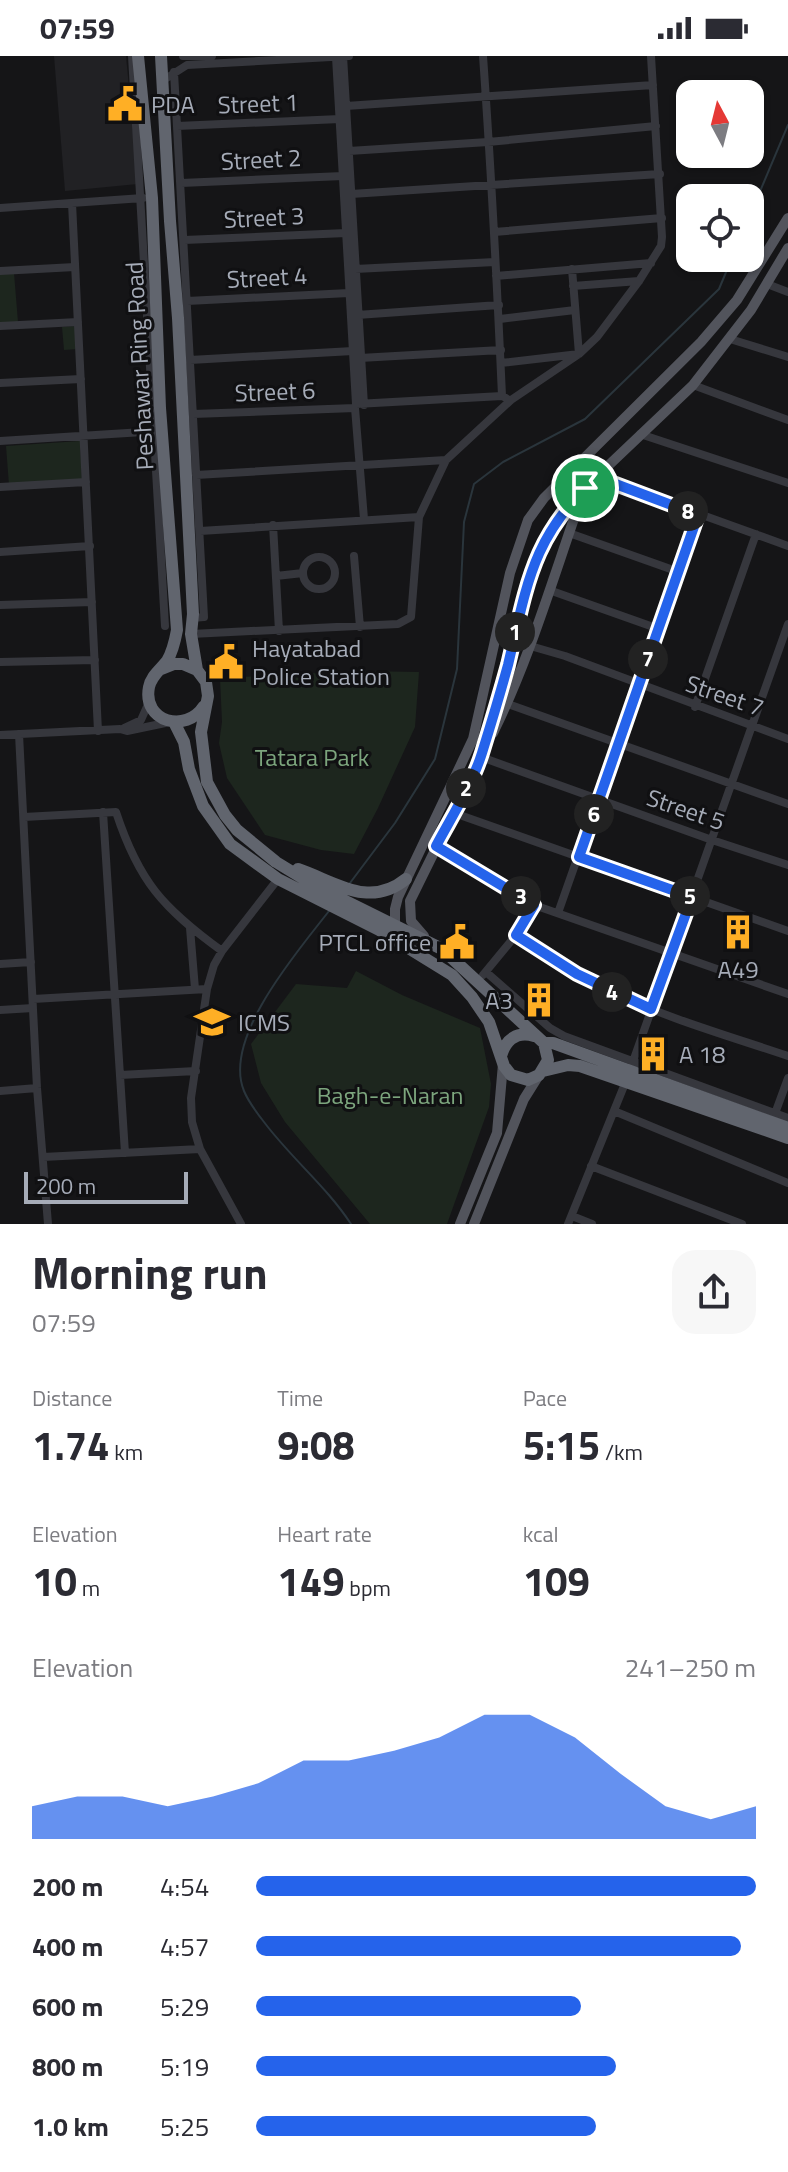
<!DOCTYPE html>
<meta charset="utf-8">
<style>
:root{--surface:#fff;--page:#f7f7f7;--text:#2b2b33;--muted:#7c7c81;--accent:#2563eb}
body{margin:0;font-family:"Titillium Web",sans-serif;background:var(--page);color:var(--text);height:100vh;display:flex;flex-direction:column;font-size:30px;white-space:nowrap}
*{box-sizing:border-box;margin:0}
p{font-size:26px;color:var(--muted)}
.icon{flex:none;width:44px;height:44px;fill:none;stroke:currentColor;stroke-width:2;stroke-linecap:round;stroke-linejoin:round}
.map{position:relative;height:1168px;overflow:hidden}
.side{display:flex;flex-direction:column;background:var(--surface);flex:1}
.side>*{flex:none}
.needle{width:52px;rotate:353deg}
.fabs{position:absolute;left:676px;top:24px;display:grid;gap:16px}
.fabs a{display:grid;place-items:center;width:88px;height:88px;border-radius:16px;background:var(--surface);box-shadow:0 2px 6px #0004;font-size:40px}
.scale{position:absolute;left:24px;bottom:20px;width:164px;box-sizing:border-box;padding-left:8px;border:4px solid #a6acb8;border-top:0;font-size:22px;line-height:28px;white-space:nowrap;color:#a6acb8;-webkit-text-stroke:6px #101012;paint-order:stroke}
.pin{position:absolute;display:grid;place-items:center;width:68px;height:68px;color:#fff;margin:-34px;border:4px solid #fff;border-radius:50%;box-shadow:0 2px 8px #0007}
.km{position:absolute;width:40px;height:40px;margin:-20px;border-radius:50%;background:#222;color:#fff;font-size:22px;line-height:40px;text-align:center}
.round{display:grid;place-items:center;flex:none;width:84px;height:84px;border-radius:24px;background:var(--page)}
.head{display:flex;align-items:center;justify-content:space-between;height:136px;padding:0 32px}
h1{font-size:44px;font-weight:700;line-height:60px}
.metrics{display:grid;grid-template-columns:repeat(3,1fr);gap:12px;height:136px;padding:8px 32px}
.metrics div{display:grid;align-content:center}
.metrics b{font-size:40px;font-weight:700}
.metrics small{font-size:22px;font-weight:400}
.metrics p{font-size:22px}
.chart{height:224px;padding:16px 32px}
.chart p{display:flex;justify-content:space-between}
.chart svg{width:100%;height:144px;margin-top:8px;fill:var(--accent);opacity:.7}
ul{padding:0 32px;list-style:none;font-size:26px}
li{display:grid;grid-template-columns:128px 96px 1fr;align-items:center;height:60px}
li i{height:20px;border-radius:10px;background:var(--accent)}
.status{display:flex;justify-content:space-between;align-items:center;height:56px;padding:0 40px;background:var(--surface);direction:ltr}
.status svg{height:22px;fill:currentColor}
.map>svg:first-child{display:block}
.built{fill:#212124}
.green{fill:#1d261e}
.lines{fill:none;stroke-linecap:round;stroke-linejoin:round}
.stream{stroke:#2a353c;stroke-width:2}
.minor{stroke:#36373d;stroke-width:8}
.major{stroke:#52545c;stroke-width:10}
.highway{stroke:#61656e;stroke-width:12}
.route-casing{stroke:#fff;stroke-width:16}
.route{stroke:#2563eb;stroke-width:10}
.labels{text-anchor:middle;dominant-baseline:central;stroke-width:6;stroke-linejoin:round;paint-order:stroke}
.street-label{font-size:24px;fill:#a6acb8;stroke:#101012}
.poi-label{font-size:24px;fill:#a6acb8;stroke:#101012;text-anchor:start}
.park-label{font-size:24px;fill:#7ca57d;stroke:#101012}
</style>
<div class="status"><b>07:59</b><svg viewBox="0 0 49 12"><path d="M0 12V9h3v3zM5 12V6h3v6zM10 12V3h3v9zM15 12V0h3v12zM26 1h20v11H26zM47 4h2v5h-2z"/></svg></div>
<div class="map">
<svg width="788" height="1168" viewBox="0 0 788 1168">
<rect width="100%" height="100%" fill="#151517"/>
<path class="built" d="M 54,0 L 126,0 L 138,128 L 65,135 Z"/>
<path class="green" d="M 14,217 L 18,266 L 0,267 L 0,218 Z
M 76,270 L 78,293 L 64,294 L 62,271 Z
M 80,385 L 82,425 L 9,429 L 6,390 Z
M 360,615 L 419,616 L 415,671 L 378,752 L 354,798 L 321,794 L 265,779 L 227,722 L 219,687 L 222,666 L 220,622 Z
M 356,915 L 402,939 L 480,972 L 491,1028 L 489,1051 L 447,1168 L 370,1168 L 285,1066 L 261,1027 L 251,988 L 296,928 L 347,932 Z"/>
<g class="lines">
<path class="stream" d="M 750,159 L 788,69
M 350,827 L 395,767 L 435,703 L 457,613 L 464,466 L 474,428 L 503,406 L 585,363 L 719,233 L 732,202
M 329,855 C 298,895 222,982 244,1035 C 248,1045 257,1057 264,1066 C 291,1102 326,1130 351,1168"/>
<path class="minor" d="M 132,0 L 165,570
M 183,0 L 212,0
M 343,0 L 364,349
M 483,0 C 491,113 497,227 502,340
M 336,1 L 356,348
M 174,16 L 204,561 L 192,562
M 162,25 L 187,9 L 349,0
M 346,50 L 653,29
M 177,70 L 340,63
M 349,95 L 488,86 L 656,70
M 181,127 L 343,120
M 351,138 L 660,118
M 72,147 L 98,675
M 0,152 L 143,142
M 494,176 L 662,162
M 184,184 L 346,177
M 355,213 L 495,206
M 0,215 L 75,211
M 496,220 L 651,207
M 767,228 L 788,236
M 573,230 L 639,225
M 187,245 L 349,237
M 357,259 L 499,249
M 500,263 L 575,254
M 0,270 L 78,266
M 730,283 L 788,301
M 360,302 L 501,294
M 190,304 L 353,295
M 501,307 L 579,298 L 572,213
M 0,327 L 81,323
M 693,329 L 788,364
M 355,352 L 364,463
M 193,358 L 355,352 L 356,348 L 502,340 L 506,342
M 640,378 L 788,427
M 0,385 L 159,375
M 196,419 L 446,404
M 597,421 L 788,490
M 0,431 L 86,426
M 273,469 L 279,575
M 200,475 L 419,461
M 569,477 L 679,516
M 0,496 L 90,490
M 354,500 L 360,571
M303 517a16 16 0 1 1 32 0a16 16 0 1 1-32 0Z
M 276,520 L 303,517
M 549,534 L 659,573
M 0,549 L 92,546
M 191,578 L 398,568 L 411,561 L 419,461 L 446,404 L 511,344 L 579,298 L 597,281 L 639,225 L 661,190 L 662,181 L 651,0
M 513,585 L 565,600 L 788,683
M 0,606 L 95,604
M 508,648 L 788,748
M 695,651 L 756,478
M 124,672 L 141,664 L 149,646
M 19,678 L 37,1032 L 48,1168
M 0,679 L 120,673 L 127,675 L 170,666
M 481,701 L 712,784 L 788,809
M 103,756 L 125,1097
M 454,757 L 788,875
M 24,761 L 116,756 C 139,826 163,852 222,895
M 436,790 L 534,849 L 788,938
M 558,857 L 698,459
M 190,872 L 195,933
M 516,879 C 547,900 578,920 612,936 C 669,963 729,980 788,1000
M 0,908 L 31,906
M 486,916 L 550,972 L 564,980 L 788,1062
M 483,919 L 516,879 L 534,849
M 33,943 L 207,933
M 0,954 L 33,952
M 630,1014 L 788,568
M 120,1019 L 196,1015
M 0,1035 L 37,1032
M 614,1055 L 788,1127
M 773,1063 L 788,1022
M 43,1101 L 200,1093
M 591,1110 L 742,1168
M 572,1160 L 592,1168
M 241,1168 L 200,1093 L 192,1066 L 191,1042 L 207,933 L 214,909 L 222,895 L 278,823
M 568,1168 L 626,1025"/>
<path class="major" d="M 493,677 C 531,600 555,515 584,434
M 481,701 L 508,608 L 524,534 L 541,489 L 573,443 L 693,329 L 751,254 L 788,192
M 395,870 L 395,853 L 398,841 L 473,683 L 510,517 L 528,464 L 544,442 L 701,286 L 737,244 L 788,162
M 424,880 L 411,865 L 410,845 L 484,695
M 460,1168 L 497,1077 L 503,1008
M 474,1168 L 524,1043 L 539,1019"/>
<path class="highway" d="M 138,0 L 152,142 L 160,352 L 177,574 C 175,585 173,595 167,605 C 160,614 151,620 149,631 C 142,666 186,678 204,650
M 161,0 L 170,165 L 178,262 L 193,558 L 191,578 L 197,614
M 159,614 L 174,608 L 183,608 L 197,614 L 206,626 L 208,640 L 201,676 L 207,726 L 225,759 L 237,774 L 276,806 L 317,831 L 442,893 L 544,987 L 548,1004 L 539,1019 L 528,1024 L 511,1019 L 504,1010 L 489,966 L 472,941 L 452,919 L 379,874 L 278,823 L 230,788 L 203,750 L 189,713 L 184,686 L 174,666
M 298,813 C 336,826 369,853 406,823
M 544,987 L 553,987 L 788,1072
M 501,1000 C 506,983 517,975 534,980
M 543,1015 L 568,1009 L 580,1010 L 788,1082"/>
</g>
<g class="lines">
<g class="route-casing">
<path id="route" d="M 597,421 L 698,459 L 579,801 L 692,841 L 651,953 L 577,918 L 516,879 L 534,849 L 436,790 C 452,760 472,729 482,697 C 491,668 500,638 508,609 C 527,529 532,479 597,421 Z"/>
</g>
<use href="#route" class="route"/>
</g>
<defs>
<g id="civic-bare" transform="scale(2.76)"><path d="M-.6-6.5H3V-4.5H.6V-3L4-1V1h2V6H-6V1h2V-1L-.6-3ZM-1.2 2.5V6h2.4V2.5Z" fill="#ffaf25" stroke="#101012" stroke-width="2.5" paint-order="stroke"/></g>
<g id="building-bare" transform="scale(2.76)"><path d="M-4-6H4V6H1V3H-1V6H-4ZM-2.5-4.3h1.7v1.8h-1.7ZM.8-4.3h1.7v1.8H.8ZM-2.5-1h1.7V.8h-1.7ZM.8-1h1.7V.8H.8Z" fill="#ffaf25" stroke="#101012" stroke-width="2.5" paint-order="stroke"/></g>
<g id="school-bare" transform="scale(2.76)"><path d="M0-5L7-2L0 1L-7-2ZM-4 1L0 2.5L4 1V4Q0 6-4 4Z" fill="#ffaf25" stroke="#101012" stroke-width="2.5" paint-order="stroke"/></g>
</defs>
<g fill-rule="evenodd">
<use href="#civic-bare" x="125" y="48"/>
<use href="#civic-bare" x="226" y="606"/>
<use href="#building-bare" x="738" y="876"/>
<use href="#civic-bare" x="457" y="886"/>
<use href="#building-bare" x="539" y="944"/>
<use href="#school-bare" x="212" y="966"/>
<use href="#building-bare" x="653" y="998"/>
</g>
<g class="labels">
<g class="street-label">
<text transform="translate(258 47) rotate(-2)">Street 1</text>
<text transform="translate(261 103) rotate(-3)">Street 2</text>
<text transform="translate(264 161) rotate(-3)">Street 3</text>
<text transform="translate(267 221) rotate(-3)">Street 4</text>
<text transform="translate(139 310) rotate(-93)">Peshawar Ring Road</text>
<text transform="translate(275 335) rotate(-2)">Street 6</text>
<text transform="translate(725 639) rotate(19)">Street 7</text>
<text transform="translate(686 753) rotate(19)">Street 5</text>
</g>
<g class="poi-label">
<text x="151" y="48">PDA</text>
<text x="252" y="592">Hayatabad<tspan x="252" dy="28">Police Station</tspan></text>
<text x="431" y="886" text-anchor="end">PTCL office</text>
<text x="738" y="913" text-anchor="middle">A49</text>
<text x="513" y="944" text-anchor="end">A3</text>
<text x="238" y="966">ICMS</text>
<text x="679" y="998">A 18</text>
</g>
<g class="park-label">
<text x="312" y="701">Tatara Park</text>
<text x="390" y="1039">Bagh-e-Naran</text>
</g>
</g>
</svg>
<div class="fabs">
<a><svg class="needle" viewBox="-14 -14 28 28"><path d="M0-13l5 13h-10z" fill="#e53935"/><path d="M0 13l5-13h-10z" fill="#7c7c81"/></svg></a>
<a><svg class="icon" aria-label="locate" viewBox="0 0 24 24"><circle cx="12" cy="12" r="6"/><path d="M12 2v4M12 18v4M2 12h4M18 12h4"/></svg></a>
</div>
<div class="scale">200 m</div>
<div class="pin" style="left:585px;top:432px;background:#1e9e55"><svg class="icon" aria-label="arrive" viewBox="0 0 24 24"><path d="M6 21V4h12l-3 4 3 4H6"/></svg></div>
<b class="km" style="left:515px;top:576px">1</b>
<b class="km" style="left:466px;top:732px">2</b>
<b class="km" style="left:521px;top:840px">3</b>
<b class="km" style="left:612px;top:936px">4</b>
<b class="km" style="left:690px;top:840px">5</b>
<b class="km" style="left:594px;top:758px">6</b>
<b class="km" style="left:648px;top:603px">7</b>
<b class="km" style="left:688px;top:455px">8</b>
</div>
<section class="side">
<div class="head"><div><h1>Morning run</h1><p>07:59</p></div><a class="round"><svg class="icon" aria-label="share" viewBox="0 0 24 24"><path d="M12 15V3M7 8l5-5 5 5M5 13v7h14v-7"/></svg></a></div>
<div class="metrics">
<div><p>Distance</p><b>1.74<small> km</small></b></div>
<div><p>Time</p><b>9:08</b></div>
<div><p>Pace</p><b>5:15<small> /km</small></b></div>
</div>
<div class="metrics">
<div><p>Elevation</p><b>10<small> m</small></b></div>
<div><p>Heart rate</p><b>149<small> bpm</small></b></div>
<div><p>kcal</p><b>109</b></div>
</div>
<div class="chart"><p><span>Elevation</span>241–250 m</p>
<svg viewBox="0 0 160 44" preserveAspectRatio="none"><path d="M0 44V34L10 31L20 31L30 34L40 31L50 27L60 20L70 20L80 17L90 13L100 6L110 6L120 13L130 24L140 34L150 38L160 34V44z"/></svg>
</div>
<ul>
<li><b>200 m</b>4:54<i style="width:100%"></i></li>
<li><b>400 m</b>4:57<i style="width:97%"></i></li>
<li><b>600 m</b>5:29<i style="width:65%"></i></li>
<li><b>800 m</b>5:19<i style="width:72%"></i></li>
<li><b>1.0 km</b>5:25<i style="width:68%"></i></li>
</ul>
</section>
